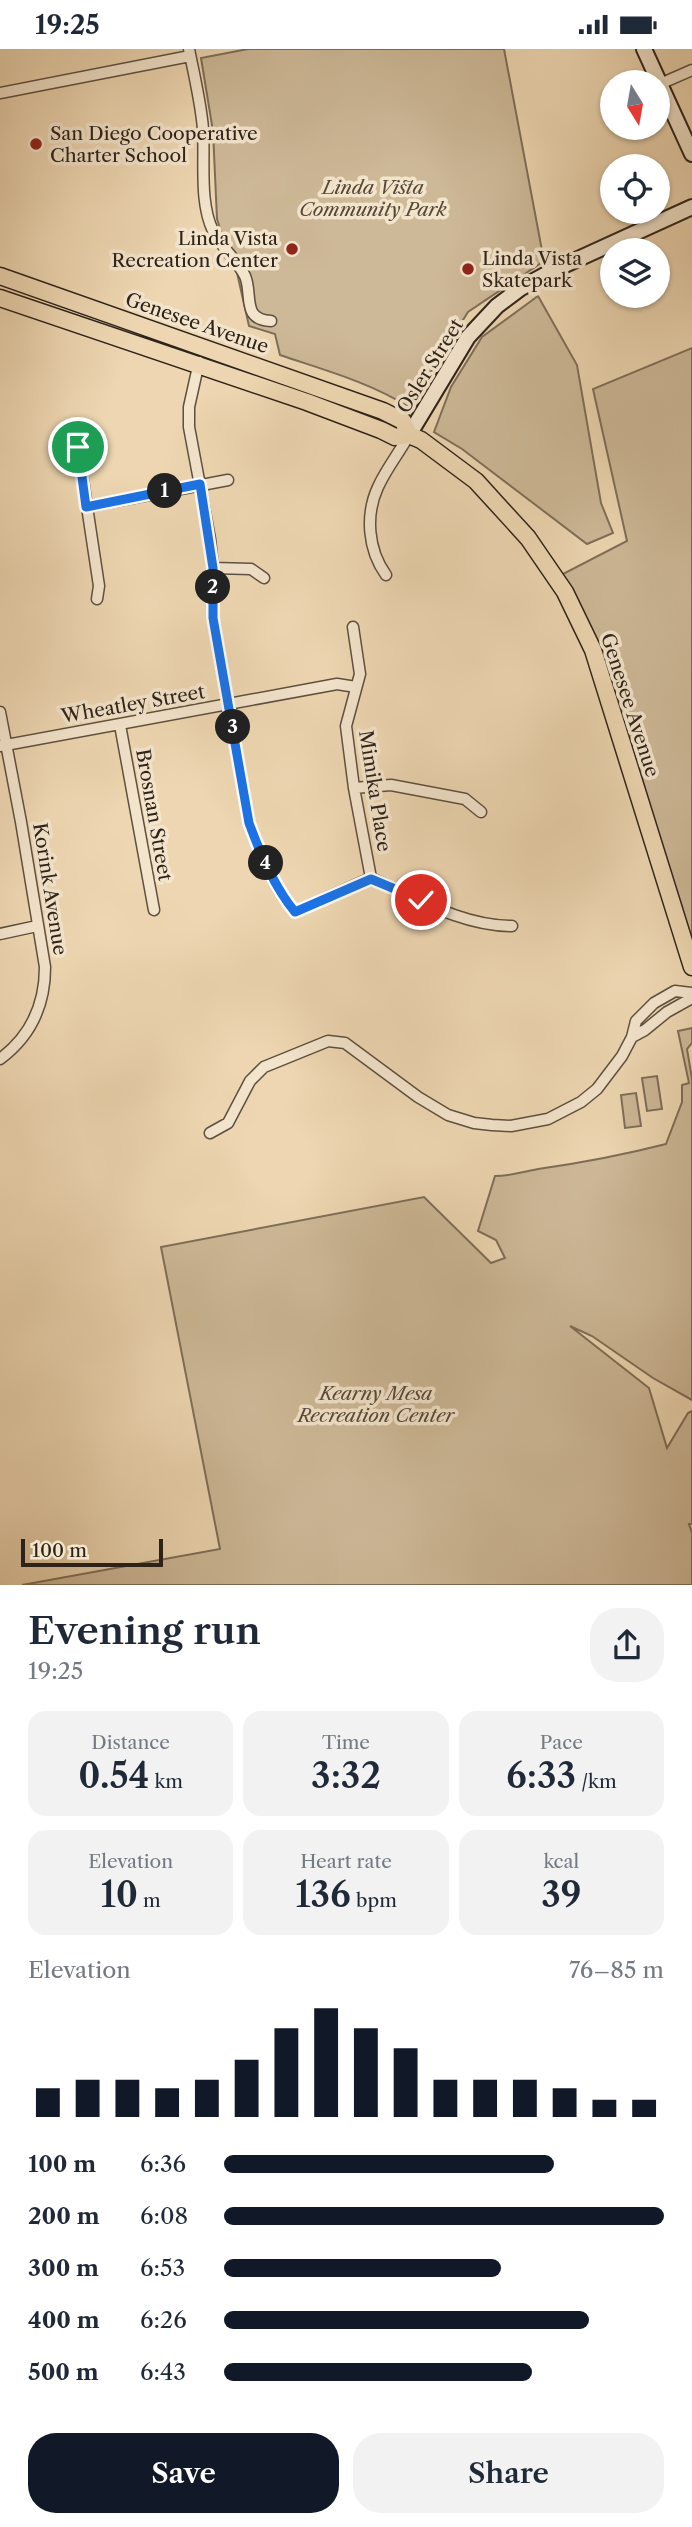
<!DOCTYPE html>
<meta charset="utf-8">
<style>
:root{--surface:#fff;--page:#f2f2f3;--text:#1f2937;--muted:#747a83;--accent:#111827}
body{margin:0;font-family:"Libre Caslon Text",serif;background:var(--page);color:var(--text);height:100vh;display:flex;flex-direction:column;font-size:26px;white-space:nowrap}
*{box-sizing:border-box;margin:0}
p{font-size:23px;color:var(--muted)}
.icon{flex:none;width:38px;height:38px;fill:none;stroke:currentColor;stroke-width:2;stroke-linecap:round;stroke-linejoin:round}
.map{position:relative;height:1536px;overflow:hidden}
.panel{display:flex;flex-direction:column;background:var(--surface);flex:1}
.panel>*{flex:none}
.needle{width:46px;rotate:169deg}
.tools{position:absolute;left:600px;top:21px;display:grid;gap:14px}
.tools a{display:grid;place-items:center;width:70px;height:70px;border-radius:50%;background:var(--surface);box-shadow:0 2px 5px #0004;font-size:35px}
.scale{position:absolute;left:21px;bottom:18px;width:142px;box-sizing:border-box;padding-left:7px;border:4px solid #2e2319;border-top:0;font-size:19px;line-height:24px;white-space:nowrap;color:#2e2319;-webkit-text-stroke:5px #f3e4cc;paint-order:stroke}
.pin{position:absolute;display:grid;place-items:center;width:60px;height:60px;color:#fff;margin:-30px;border:4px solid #fff;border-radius:50%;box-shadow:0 2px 7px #0007}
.km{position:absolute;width:35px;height:35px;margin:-18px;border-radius:50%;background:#222;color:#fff;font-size:19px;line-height:35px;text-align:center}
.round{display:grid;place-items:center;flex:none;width:74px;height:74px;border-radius:28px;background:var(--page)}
.summary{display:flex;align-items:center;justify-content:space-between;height:119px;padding:0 28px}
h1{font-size:38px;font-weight:600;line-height:52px}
.metrics{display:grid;grid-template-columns:repeat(3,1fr);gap:10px;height:119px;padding:7px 28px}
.metrics div{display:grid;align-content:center;border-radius:18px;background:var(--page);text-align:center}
.metrics b{font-size:35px;font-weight:600}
.metrics small{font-size:19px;font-weight:400}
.metrics p{font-size:19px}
.chart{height:196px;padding:14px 28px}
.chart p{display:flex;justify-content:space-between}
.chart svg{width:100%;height:126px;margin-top:7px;stroke:var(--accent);stroke-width:6}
.cta{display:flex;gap:14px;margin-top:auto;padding:14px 28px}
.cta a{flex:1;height:80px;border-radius:28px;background:var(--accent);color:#fff;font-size:28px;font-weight:600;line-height:80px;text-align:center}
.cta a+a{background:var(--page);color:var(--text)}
ul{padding:0 28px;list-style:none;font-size:23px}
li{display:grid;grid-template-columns:112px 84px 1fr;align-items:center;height:52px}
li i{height:18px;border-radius:9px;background:var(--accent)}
.status{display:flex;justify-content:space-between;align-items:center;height:49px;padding:0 35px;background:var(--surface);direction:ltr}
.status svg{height:19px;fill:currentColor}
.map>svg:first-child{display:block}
.green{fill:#cdb897;stroke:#7e6e58;stroke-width:2}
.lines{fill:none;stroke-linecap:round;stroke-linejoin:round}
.street-casing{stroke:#5e503f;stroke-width:13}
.secondary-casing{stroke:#2e2319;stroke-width:18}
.primary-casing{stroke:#2e2319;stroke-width:19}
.street{stroke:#f3e4cc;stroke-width:10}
.secondary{stroke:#f3e4cc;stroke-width:14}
.primary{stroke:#edd6b1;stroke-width:16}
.route-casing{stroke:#fff;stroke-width:14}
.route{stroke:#1a73e8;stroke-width:9}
.poi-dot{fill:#8f2418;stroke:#f3e4cc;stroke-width:2.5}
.labels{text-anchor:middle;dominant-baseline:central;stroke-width:7;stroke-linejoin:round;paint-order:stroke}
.poi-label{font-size:19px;fill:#2e2319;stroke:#f3e4cc;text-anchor:start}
.park-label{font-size:19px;font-style:italic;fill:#564838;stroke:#f3e4cc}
.street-label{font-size:19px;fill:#2e2319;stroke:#f3e4cc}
</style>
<div class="status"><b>19:25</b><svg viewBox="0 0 49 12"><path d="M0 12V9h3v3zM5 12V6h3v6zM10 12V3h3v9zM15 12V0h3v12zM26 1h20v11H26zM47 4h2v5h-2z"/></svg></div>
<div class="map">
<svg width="692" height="1537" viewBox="0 0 692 1537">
<rect width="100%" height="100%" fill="#edd6b1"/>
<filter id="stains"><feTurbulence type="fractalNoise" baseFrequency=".00286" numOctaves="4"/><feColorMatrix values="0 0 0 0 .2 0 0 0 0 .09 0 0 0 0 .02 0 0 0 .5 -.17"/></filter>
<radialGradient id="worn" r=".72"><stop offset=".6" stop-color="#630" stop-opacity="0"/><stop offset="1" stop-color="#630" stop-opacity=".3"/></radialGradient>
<path class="green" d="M 248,0 L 504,0 L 544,212 L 468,263 L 409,358 C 369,333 324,321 280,306 L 275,285 L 249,277 L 237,224 L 237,209 L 222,186 L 217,170 L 213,82 L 201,9 Z
M 538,247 L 577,316 L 601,454 L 613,484 L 587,495 L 462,400 L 434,383 L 451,338 L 482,288 Z
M 692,299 L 692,902 L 682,858 L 561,526 L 627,492 L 593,340 Z
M 692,979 L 692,994 L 687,1000 L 692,1030 L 692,1351 L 653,1329 L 592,1287 L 570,1277 L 649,1339 L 667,1399 L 688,1364 L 692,1362 L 692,1475 L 689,1475 L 692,1484 L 692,1536 L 22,1536 L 220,1500 L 161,1198 L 424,1148 L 491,1214 L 505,1209 L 496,1191 L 478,1182 L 495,1127 C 510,1127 523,1123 538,1120 C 581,1114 623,1106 666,1095 L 682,1053 L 682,1036 L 689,1034 L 678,982 Z
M 657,1027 L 662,1060 L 647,1062 L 642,1029 Z
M 636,1044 L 641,1077 L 625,1079 L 621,1046 Z"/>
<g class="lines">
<g class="street-casing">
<path id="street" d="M 189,0 C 194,26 201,54 203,80 C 205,112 199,153 213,182 C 221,198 237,211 245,227 C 253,245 241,271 271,272
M 660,35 L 692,21
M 0,44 L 190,7
M 199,313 L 189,358 L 189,378 L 210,490 L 213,519 L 213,569 L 249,774 C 260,804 273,838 295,863 L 371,829 C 416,849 462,877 512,877
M 78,398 L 99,537 L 97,550
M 86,458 L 228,431
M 213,519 L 251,520 L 264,529
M 386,526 C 368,501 365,466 378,438 C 386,420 399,404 409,386
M 353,578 L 360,625 L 346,677 L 354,739 L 371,829
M 0,663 L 21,773 L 45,918 C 45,956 31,987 0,1010
M 120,676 L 154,861
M 0,697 L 337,635 L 356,638
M 354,739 L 391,736 L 465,750 L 481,763
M 0,885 L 37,877
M 632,988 L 645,981 L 667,963 L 692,949
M 210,1084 L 228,1074 L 250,1032 L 264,1018 L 328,992 L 345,994 L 418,1048 L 448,1066 L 474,1074 L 492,1076 L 511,1077 L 548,1070 L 581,1053 L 597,1040 L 622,1007 L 632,988 L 636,972 L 654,954 L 675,942 L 692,944"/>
</g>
<g class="secondary-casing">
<path id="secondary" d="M 644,0 L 692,105
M 409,386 L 468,288 L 497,257 L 521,239 L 554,221 L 692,158"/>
</g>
<g class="primary-casing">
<path id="primary" d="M 0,227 L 383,362 L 403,372 L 409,386
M 0,249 L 307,353 L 381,381 L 395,388 L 409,386 L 421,391 L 476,432 L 528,489 L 565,543 L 593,601 L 692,918"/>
</g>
<use href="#street" class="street"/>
<use href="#secondary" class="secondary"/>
<use href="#primary" class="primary"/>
</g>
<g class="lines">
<g class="route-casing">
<path id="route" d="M 78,398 L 86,458 L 200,435 L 213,519 L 213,569 L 249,774 C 260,804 274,838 295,863 L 371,830 L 421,851"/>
</g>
<use href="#route" class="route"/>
</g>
<g class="poi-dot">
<circle cx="36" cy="95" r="7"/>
<circle cx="292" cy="200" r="7"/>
<circle cx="468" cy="220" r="7"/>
</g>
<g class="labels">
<g class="poi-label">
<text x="50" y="84">San Diego Cooperative<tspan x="50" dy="22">Charter School</tspan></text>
<text x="278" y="189" text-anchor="end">Linda Vista<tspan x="278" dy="22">Recreation Center</tspan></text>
<text x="482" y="209">Linda Vista<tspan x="482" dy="22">Skatepark</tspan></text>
</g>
<g class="park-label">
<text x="373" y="138">Linda Vista<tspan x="373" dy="22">Community Park</tspan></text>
<text x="376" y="1344">Kearny Mesa<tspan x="376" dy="22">Recreation Center</tspan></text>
</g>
<g class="street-label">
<text transform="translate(197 274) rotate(19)">Genesee Avenue</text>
<text transform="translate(430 317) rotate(-58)">Osler Street</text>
<text transform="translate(133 655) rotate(-10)">Wheatley Street</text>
<text transform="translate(630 656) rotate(72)">Genesee Avenue</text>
<text transform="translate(375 742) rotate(81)">Mimika Place</text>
<text transform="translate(154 766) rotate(80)">Brosnan Street</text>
<text transform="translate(50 840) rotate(81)">Korink Avenue</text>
</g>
</g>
<rect width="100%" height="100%" filter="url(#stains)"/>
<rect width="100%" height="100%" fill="url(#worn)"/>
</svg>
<div class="tools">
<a><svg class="needle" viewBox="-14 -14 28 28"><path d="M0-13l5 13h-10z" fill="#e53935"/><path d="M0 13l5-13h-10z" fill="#747a83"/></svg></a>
<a><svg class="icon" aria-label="locate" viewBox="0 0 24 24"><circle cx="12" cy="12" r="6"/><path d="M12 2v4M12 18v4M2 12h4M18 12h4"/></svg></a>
<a><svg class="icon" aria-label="layers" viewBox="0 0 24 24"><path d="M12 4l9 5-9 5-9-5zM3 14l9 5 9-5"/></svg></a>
</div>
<div class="scale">100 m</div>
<div class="pin" style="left:78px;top:398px;background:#1e9e55"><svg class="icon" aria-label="arrive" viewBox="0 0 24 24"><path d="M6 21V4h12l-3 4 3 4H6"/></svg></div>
<div class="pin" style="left:421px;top:851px;background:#d93025"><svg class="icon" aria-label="check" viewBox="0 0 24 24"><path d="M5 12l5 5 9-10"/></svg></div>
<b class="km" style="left:165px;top:442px">1</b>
<b class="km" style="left:213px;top:538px">2</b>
<b class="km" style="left:233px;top:678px">3</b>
<b class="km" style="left:266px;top:814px">4</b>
</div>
<section class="panel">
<div class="summary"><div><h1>Evening run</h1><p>19:25</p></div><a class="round"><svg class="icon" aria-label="share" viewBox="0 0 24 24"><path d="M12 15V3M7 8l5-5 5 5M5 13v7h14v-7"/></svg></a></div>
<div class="metrics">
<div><p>Distance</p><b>0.54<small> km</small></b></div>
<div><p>Time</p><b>3:32</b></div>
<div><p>Pace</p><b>6:33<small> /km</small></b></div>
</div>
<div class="metrics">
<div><p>Elevation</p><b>10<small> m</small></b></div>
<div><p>Heart rate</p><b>136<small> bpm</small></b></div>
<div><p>kcal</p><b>39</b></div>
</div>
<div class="chart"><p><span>Elevation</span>76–85 m</p>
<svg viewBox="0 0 160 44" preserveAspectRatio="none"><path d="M5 44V34M15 44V31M25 44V31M35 44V34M45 44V31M55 44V24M65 44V13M75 44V6M85 44V13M95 44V20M105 44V31M115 44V31M125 44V31M135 44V34M145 44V38M155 44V38"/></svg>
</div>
<ul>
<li><b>100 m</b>6:36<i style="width:75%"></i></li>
<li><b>200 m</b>6:08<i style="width:100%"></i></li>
<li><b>300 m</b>6:53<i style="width:63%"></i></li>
<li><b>400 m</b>6:26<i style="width:83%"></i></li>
<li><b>500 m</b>6:43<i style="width:70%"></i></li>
</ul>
<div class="cta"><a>Save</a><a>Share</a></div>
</section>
